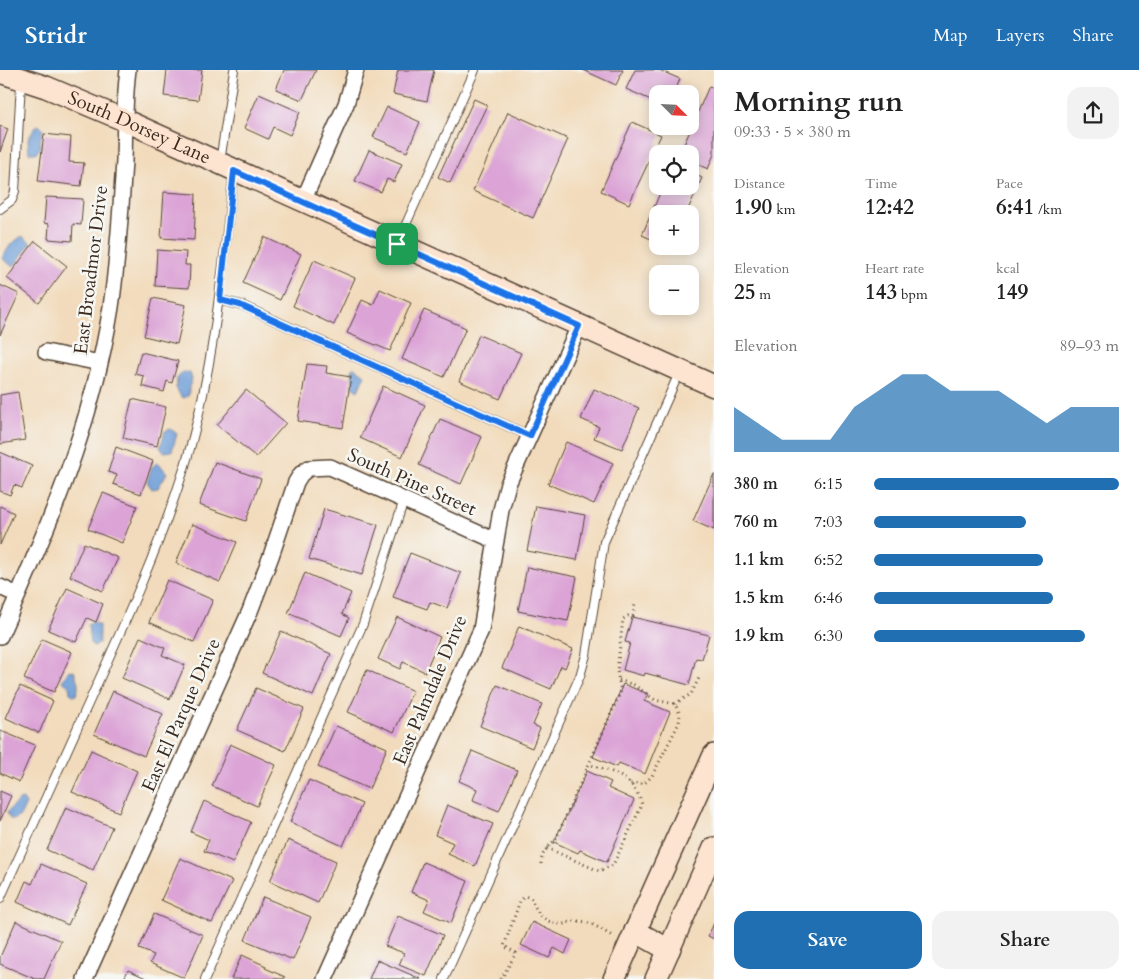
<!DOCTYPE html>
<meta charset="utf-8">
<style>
:root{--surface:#fff;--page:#f2f2f2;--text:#222;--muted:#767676;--accent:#1f6fb2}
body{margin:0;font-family:Cardo,serif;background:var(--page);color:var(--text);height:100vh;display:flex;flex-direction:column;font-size:19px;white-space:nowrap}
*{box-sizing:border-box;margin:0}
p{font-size:16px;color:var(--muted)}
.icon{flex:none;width:28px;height:28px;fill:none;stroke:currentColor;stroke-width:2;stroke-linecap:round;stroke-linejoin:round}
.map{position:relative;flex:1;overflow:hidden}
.sheet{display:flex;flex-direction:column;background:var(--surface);width:425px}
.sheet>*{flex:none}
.needle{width:32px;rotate:114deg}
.buttons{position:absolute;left:649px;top:15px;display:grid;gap:10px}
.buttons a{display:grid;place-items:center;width:50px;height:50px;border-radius:10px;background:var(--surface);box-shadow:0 2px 12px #0003;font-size:25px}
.pin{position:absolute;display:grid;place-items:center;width:42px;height:42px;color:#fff;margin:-21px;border-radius:10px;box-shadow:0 2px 8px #0006}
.round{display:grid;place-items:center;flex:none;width:52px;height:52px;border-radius:15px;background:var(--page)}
.head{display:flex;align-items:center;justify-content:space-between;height:85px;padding:0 20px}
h1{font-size:28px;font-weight:600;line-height:38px}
.figures{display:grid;grid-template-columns:repeat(3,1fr);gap:8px;height:85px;padding:5px 20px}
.figures div{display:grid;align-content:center}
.figures b{font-size:21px;font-weight:600}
.figures small{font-size:14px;font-weight:400}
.figures p{font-size:14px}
.chart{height:140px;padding:10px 20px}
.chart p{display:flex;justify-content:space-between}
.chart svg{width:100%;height:90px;margin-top:5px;fill:var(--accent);opacity:.7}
.primary-button{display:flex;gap:10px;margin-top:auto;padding:10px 20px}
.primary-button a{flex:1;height:58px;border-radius:15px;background:var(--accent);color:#fff;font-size:20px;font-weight:600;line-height:58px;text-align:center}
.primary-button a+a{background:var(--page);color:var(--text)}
ul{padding:0 20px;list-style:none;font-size:16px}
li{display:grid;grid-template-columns:80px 60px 1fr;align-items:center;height:38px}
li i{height:12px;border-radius:6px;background:var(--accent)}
header{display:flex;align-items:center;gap:30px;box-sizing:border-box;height:70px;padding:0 25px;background:var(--accent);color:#fff}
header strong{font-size:24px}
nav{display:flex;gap:28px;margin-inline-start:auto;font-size:18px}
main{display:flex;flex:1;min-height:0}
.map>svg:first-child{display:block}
.water{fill:#6e9ed8;stroke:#54647b}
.building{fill:#dba3d6}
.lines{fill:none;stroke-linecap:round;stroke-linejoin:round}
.lane-casing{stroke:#564536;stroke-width:10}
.street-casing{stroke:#564536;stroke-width:18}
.secondary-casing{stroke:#564536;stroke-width:24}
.path{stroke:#564536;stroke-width:3;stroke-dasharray:1 4;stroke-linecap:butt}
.lane{stroke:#fff;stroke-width:8}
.street{stroke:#fff;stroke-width:15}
.secondary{stroke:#fde4d1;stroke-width:21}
.route-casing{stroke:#fff;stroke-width:10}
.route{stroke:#1a73e8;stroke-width:6}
.labels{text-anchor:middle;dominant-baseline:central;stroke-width:5;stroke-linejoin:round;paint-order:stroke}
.street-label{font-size:19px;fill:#3b2a1e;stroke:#f6f6f2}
</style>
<header>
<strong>Stridr</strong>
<nav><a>Map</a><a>Layers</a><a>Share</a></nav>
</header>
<main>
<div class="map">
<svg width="714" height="909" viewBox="0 0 714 909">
<rect width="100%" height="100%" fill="#f6f6f2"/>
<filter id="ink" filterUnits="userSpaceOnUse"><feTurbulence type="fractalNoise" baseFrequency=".02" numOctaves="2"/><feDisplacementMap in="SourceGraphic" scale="10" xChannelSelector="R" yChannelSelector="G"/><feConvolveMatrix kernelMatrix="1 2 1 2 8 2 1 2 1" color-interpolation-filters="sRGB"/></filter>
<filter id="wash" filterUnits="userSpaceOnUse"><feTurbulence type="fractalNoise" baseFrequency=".0096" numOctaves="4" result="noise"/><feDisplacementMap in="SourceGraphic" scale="20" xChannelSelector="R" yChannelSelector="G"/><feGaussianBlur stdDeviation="1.12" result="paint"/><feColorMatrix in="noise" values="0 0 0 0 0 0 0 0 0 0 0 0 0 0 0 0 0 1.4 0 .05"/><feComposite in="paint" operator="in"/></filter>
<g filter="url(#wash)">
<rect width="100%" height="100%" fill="#f2dbbc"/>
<path class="water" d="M 39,55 L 43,59 L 40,71 L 41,77 L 36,83 L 29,83 L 28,69 L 35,57 Z
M 22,166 L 31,173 L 13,197 L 2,188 L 11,174 Z
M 354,297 L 365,305 L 358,321 L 353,318 L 352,299 Z
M 184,302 L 190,303 L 192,309 L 189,317 L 189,325 L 184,328 L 181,327 L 176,318 L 177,308 Z
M 171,359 L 177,364 L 172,381 L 165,382 L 160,378 L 165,361 Z
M 158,392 L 167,403 L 158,418 L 152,419 L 147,412 L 152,397 Z
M 93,552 L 99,555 L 99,573 L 95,577 L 90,573 L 88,554 Z
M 69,600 L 74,601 C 77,608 81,619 75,626 L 70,623 L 69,616 L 62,611 Z
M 23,729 L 26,734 L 21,745 L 14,750 L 10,749 L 7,742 L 19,730 Z"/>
<g id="blocks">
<path class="building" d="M 167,0 L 202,0 L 198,30 L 164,26 Z
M 284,0 L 316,0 L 302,30 L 276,19 Z
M 398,0 L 434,0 L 427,31 L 393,24 Z
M 583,0 L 623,0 L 616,15 Z
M 635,0 L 659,0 L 680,9 L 674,24 L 658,24 L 658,33 L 626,19 Z
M 709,16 L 714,18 L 714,84 L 708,99 L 690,91 L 690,84 L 680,84 Z
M 259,24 L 300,42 L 290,65 L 273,57 L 268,69 L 244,58 Z
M 474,29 L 487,35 L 450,113 L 438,107 Z
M 387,37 L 420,52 L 407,82 L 373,67 Z
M 508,42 L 568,69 L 533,148 L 473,121 Z
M 632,52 L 661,65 L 629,134 L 601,121 Z
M 0,56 L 8,59 L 0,82 Z
M 44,64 L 71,67 L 69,92 L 84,93 L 81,116 L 38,111 Z
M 369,80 L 402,94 L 394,112 L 387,109 L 381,122 L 355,111 Z
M 690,102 L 702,108 L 686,144 L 658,144 L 658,172 L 642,165 L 663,116 L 690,116 Z
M 164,122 L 196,124 L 194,170 L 161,168 Z
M 46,127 L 83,129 L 81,155 L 73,154 L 72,171 L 48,169 L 49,154 L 44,153 Z
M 264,167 L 301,184 L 280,230 L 243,213 Z
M 35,171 L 67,196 L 39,233 L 7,208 Z
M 157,180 L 186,182 L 185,195 L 190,195 L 189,218 L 155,216 Z
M 314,190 L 355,208 L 334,255 L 293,236 Z
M 0,215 L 19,224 L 0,265 Z
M 380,219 L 411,233 L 390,281 L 347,263 L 362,230 L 373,235 Z
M 153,228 L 186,235 L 177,274 L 144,266 Z
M 424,240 L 466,258 L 444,307 L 402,289 Z
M 479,265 L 521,283 L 500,329 L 459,311 Z
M 141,282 L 178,291 L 172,313 L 167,311 L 164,322 L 142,316 L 144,306 L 135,304 Z
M 307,294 L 327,296 L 326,303 L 351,307 L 343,358 L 298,351 Z
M 383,316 L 425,335 L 402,387 L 360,368 Z
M 594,319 L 639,338 L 622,379 L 594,368 L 599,357 L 581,349 Z
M 246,320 L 286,353 L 256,387 L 217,355 Z
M 18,322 L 25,370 L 0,374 L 0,325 Z
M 132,329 L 166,337 L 157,376 L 123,368 Z
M 440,349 L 482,367 L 461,414 L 419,395 Z
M 566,372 L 613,393 L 594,434 L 548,414 Z
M 116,377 L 153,391 L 141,424 L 113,414 L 117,405 L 108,402 Z
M 0,382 L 32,396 L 22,418 L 14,415 L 10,425 L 0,421 Z
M 215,392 L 261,409 L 246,451 L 199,435 Z
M 714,404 L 714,460 L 693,451 Z
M 103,423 L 137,436 L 122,473 L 88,459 Z
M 0,436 L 14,443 L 0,475 Z
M 536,436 L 585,445 L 577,490 L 527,481 Z
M 324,439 L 378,455 L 362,505 L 309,489 Z
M 192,454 L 237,472 L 220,512 L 176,493 Z
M 84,473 L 118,488 L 103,521 L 70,506 Z
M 410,483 L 461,503 L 447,538 L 430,532 L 427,539 L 393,527 Z
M 527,497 L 577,507 L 568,551 L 518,541 Z
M 305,503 L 351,523 L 342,544 L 349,548 L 341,566 L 288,543 Z
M 167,510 L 213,530 L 194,572 L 149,552 Z
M 67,518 L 103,534 L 96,552 L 87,548 L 76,572 L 48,560 Z
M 397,547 L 440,567 L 425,602 L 403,592 L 400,599 L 378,589 Z
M 632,547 L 709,565 L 702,589 L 696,588 L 689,615 L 645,603 L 644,606 L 623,600 L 630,573 L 625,572 Z
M 519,556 L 573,579 L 565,598 L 561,596 L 551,619 L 502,598 Z
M 281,561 L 331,584 L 313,626 L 262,603 Z
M 140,567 L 165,578 L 162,585 L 185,595 L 170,629 L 122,608 Z
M 42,569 L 72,582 L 54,622 L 24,609 Z
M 367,600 L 413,621 L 394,662 L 348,642 Z
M 623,614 L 648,624 L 644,631 L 670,642 L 645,704 L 619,693 L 617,697 L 593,687 Z
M 497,615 L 542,634 L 533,655 L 540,658 L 532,678 L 480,656 Z
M 20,616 L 53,631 L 39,663 L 6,648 Z
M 256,618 L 304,639 L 285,681 L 237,660 Z
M 113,621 L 163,644 L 144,686 L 94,664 Z
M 336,656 L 387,678 L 369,719 L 318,697 Z
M 1,661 L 35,675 L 19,712 L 0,703 Z
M 230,674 L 276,695 L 257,736 L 212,716 Z
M 91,680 L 137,701 L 119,742 L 72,722 Z
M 472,681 L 517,700 L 499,741 L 473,730 L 477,719 L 459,711 Z
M 587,701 L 611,712 L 608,718 L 634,730 L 607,792 L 580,780 L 578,783 L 554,772 Z
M 309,710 L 362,734 L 343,776 L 290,752 Z
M 0,721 L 11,726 L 0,751 Z
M 204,731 L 251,752 L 233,793 L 204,781 L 209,770 L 191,762 Z
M 447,735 L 493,754 L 475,796 L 448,784 L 453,773 L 435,765 Z
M 66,737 L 112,757 L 93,800 L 47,780 Z
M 288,770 L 336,791 L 318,833 L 270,811 Z
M 180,788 L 232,811 L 212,853 L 161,830 Z
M 423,792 L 468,811 L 451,853 L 424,841 L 429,830 L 411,822 Z
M 41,794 L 87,814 L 68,855 L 17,832 L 26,811 L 32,814 Z
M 263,827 L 311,847 L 293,890 L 245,870 Z
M 154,844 L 203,865 L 184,908 L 150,893 L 154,885 L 139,879 Z
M 398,846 L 443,865 L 426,906 L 399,895 L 404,883 L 385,876 Z
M 16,851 L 61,871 L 44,909 L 35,909 L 0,894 L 0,887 Z
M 532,852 L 571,870 L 565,884 L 554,878 L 549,888 L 521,875 Z
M 714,853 L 714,869 L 708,866 Z
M 242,885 L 266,896 L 265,898 L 285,907 L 284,909 L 231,909 Z
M 377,890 L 421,909 L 369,909 Z
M 128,900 L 148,909 L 124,909 Z"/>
</g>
</g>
<g filter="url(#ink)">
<use href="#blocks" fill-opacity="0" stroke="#564536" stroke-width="1"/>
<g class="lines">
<g class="lane-casing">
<path id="lane" d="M 220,92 L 234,0
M 0,139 L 12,130 L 15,121 L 21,12
M 398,172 L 475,0
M 219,230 L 241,235 L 530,366
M 0,829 C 31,760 63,690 94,621 C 127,548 160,475 184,399 C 214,302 222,201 234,101
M 205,909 L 363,554 L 404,430
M 444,909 L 580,606 L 586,585 L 604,472 L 679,303"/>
</g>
<g class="street-casing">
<path id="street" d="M 303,131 L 346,34 L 356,0
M 46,282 L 100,293
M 0,517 L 18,525
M 0,566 C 49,456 92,357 111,237 C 118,189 121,139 124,91 C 125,60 124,30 128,0
M 85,909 L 250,541 L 271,486 L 296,412 L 301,404 L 309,398 L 330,397 L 496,471
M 325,909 L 481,560 L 501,440 L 508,414 L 579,256"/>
</g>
<g class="secondary-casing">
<g id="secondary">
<path id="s1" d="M 0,2 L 46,17 L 124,50 L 714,316"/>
<path d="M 635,861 L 669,880"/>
<path d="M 614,909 L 714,685"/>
<path d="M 656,909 L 714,778"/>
</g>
</g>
<path class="path" d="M 619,610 L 634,615 L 655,630 L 675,634 L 680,644 L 679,653 L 652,706 L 645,713 L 630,714
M 675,634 L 691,624 L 700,606
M 547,778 L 599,801 L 613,795 L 642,735 C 636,709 613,701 591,695
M 541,794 C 541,783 548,777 556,769 L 621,621 L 617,601 L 623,549 L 628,546 L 633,546 L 635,534
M 501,909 L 516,883 L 504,876 L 520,831 L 525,826 L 532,829 C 537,845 546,854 563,854 C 568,853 573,850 578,851 C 591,851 603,861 614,867"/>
<use href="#lane" class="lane"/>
<use href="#street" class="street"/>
<use href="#secondary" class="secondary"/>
</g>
</g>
<g class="lines" filter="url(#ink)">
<g class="route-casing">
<path id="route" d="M 234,101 L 579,256 L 530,366 L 240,235 L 220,230 Z"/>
</g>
<use href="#route" class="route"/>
</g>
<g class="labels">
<g class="street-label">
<text stroke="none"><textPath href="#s1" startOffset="150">South Dorsey Lane</textPath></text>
<text transform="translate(91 200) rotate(-83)">East Broadmor Drive</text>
<text transform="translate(412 412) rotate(24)">South Pine Street</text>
<text transform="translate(430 620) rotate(-67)">East Palmdale Drive</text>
<text transform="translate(181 645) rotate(-66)">East El Parque Drive</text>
</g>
</g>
</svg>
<div class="buttons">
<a><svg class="needle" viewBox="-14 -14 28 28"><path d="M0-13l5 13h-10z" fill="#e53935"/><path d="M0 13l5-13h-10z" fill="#767676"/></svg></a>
<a><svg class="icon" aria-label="locate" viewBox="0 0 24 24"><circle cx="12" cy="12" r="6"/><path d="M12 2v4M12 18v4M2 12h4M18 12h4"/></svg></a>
<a>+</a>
<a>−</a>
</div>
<div class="pin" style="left:397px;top:174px;background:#1e9e55"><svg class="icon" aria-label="arrive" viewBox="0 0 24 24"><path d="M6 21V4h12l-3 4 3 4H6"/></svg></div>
</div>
<section class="sheet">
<div class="head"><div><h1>Morning run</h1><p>09:33 · 5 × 380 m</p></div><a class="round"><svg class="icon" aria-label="share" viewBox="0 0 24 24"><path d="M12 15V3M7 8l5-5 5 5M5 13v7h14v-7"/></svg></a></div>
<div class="figures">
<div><p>Distance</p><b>1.90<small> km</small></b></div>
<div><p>Time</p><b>12:42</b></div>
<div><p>Pace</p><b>6:41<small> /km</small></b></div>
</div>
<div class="figures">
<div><p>Elevation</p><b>25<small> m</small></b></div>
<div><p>Heart rate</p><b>143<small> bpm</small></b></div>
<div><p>kcal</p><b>149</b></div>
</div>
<div class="chart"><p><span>Elevation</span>89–93 m</p>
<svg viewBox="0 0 160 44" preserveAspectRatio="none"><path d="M0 44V22L10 30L20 38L30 38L40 38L50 22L60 14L70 6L80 6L90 14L100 14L110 14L120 22L130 30L140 22L150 22L160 22V44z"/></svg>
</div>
<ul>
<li><b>380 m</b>6:15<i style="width:100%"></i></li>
<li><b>760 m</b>7:03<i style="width:62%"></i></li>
<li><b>1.1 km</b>6:52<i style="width:69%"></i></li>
<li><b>1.5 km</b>6:46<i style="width:73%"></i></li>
<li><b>1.9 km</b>6:30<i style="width:86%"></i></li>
</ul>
<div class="primary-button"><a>Save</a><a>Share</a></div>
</section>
</main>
